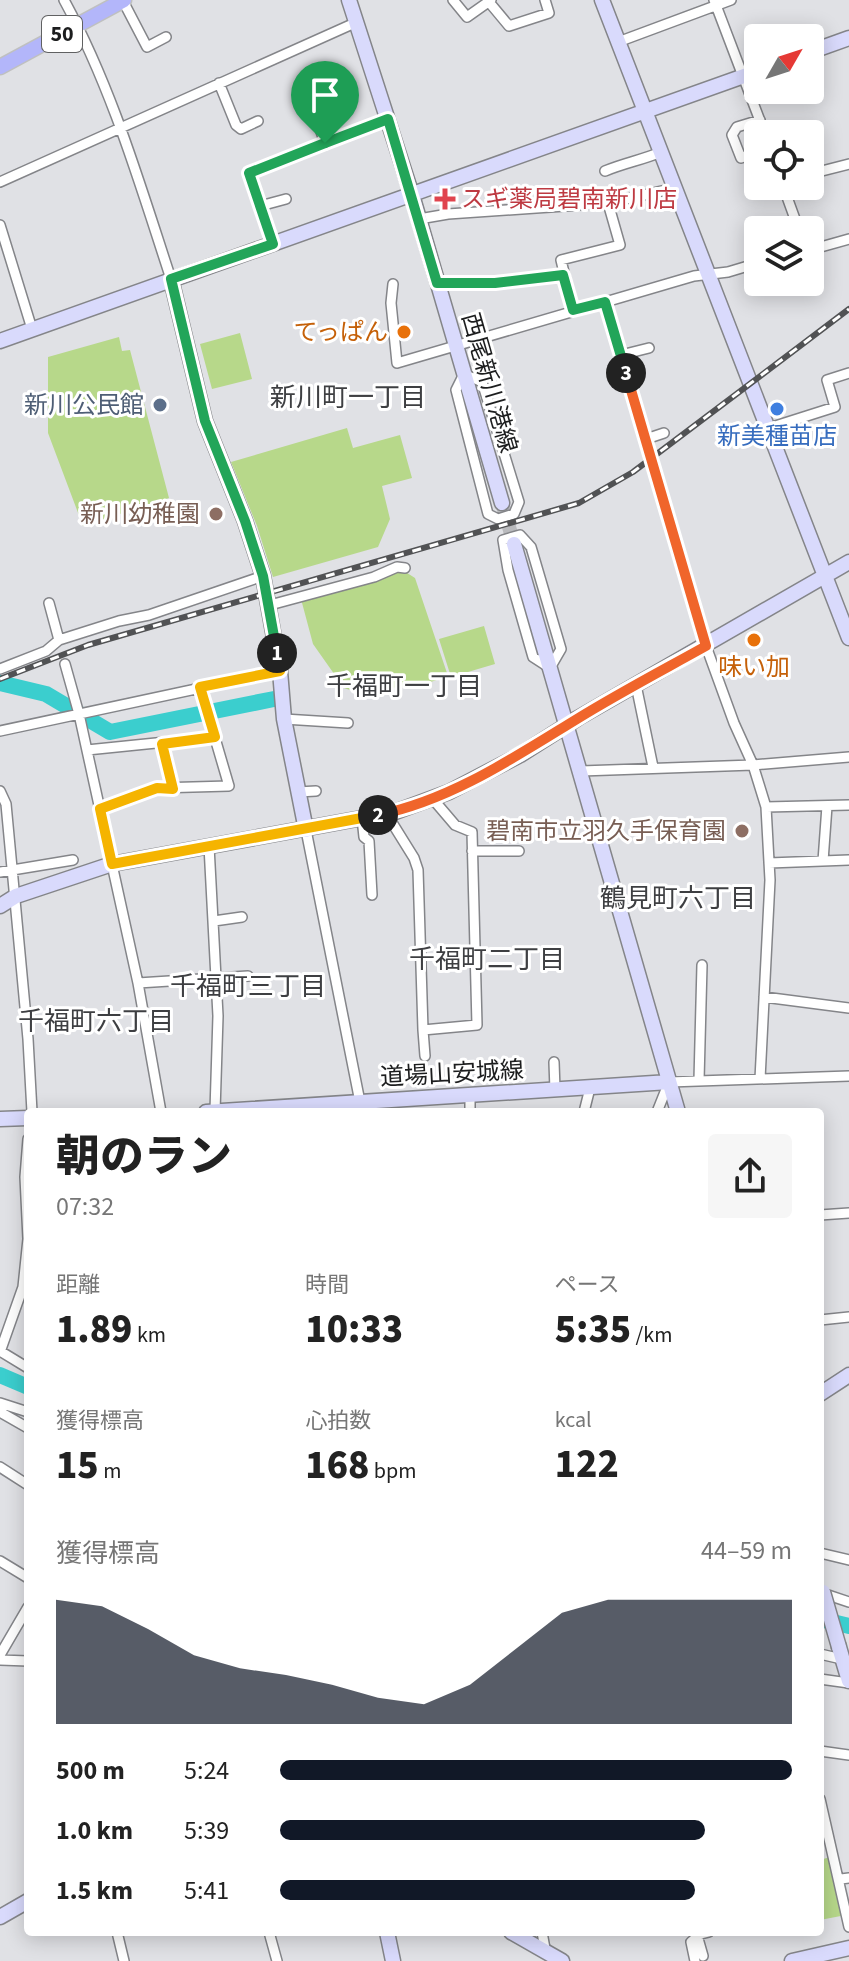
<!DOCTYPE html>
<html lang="ja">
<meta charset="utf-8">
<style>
:root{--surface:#fff;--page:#f6f6f6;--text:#222;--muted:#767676;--accent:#111827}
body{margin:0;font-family:"Source Sans 3","Noto Sans JP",sans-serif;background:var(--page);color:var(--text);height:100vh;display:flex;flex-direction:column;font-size:30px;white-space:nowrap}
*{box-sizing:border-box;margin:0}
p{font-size:26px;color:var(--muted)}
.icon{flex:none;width:44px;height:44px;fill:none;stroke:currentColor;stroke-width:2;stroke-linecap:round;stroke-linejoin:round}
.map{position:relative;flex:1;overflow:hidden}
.drawer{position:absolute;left:24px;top:1108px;width:800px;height:828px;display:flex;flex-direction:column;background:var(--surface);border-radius:8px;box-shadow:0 4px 20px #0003}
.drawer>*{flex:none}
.needle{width:52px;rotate:51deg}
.fabs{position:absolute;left:744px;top:24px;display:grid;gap:16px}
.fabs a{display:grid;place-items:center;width:80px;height:80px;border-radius:8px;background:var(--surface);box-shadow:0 4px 20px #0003;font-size:40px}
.pin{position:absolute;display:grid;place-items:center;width:68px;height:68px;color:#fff;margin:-82px -34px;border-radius:50% 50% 50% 0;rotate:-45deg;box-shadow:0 0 8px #0007}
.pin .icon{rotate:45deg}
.km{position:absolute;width:40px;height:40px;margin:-20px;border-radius:50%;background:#222;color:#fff;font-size:22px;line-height:40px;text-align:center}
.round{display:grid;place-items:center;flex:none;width:84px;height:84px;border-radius:8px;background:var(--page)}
.overview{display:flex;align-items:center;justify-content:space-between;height:136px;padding:0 32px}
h1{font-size:44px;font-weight:800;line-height:60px}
.metrics{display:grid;grid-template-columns:repeat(3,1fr);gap:12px;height:136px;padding:8px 32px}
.metrics div{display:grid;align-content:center}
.metrics b{font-size:40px;font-weight:800}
.metrics small{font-size:22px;font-weight:400}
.metrics p{font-size:22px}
.chart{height:224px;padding:16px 32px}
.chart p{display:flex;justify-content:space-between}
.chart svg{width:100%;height:144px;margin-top:8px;fill:var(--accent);opacity:.7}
ul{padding:0 32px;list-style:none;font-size:26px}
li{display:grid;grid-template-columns:128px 96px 1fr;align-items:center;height:60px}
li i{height:20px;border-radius:10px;background:var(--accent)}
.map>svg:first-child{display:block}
.green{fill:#b7d88a}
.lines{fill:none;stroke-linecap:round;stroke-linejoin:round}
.river{stroke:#3bcece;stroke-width:16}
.secondary-tunnel{stroke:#b9babd;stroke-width:14;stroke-dasharray:14 7;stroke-linecap:butt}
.street-casing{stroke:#848589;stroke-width:12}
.secondary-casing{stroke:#848589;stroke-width:17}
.primary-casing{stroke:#bfc0c0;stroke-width:17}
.street{stroke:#fff;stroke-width:9}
.secondary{stroke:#d9dafc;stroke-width:14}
.primary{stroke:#b3b6fa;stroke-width:14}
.rail-casing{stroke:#515254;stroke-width:6}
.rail{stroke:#fff;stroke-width:3;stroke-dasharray:9;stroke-linecap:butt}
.secondary-bridge-casing{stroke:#848589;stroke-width:17;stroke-linecap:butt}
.secondary-bridge{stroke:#d9dafc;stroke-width:14}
.split-1-casing{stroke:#fff;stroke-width:16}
.split-2-casing{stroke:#fff;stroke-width:16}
.split-3-casing{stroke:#fff;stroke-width:16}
.split-4-casing{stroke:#fff;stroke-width:16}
.split-1{stroke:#22a559;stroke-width:10}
.split-2{stroke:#f5b400;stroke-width:10}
.split-3{stroke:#f0652b;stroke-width:10}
.split-4{stroke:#22a559;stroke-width:10}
.health-dot{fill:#e0444e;stroke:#fff;stroke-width:3}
.food-dot{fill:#e8710a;stroke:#fff;stroke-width:3}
.service-dot{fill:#5c6f8a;stroke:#fff;stroke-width:3}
.shop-dot{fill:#3f7fe0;stroke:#fff;stroke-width:3}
.education-dot{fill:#8d6e63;stroke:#fff;stroke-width:3}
.labels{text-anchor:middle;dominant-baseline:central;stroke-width:6;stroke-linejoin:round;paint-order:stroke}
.shield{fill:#fff;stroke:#606162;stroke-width:2}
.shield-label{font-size:22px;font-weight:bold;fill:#1c1d1e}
.health-label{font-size:24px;fill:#be3a42;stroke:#fff;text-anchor:start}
.food-label{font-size:24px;fill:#c56008;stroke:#fff;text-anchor:end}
.street-label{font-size:24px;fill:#1c1d1e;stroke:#fff}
.service-label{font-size:24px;fill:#4e5e75;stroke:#fff;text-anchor:end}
.shop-label{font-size:24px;fill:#366cbe;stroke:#fff}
.education-label{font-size:24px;fill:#785e54;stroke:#fff;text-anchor:end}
.neighbourhood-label{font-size:26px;fill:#3e3f42;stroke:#fff}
</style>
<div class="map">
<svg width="849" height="1961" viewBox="0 0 849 1961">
<rect width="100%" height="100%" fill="#e0e1e5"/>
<path class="green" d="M 240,333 L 252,379 L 212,389 L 200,344 Z
M 119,337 L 122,351 L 130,350 L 169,498 L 83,526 L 48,433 L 48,357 Z
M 347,428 L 353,448 L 400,435 L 412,478 L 382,486 L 390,519 L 378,547 L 273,577 L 257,526 L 231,462 Z
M 404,571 L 415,578 L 448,676 L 425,684 L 356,692 L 344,688 L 313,644 L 301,599 Z
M 484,626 L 495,664 L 451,677 L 439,639 Z
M 830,1857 L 846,1915 L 820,1920 L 820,1860 Z"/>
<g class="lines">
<path class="river" d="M 0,683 L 46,694 L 110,732 L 274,699
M 0,1375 L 28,1387
M 820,1619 L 849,1626"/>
<path class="secondary-tunnel" d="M 502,503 L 514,544"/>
<g class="street-casing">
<path id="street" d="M 64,0 C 112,88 140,185 171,279
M 453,0 L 467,17 L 491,0
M 714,0 L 765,134
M 123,1 L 147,47 L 166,37
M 489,2 L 509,26 L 549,13 L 545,0
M 618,42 L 731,0
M 219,83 L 236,125 L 241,129 L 258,121
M 310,100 L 325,143
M 770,134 L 807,126
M 758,151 L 741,158 L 732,135 L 737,127 L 760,120
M 605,171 C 624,163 642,160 661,152
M 810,174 L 849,164
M 0,182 L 357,22
M 783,186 L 799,230
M 608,203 L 675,188
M 260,206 L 286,199
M 419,219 L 448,214 L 608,203 L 620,245 L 561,260 L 573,310
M 0,225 L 32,329
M 273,244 L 249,173 L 388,119
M 810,250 L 849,239
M 437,283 L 495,283 L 563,275
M 393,284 L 391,303 L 397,363 L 694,276 L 728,272 L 758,263
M 605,302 L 706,646 L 734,723 L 753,765 L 766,807 L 770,880 L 760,1079
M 621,355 L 649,348
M 464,374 L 482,382 L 519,502 L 514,514 L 498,519 L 488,514 L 456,390 Z
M 769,428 L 835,407 L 827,380 L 849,373
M 646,439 L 664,433
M 520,535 L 531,547 L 561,649 L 550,668 L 533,657 L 508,570 L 503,540 Z
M 49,603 L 59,640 L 119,621 L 149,615 L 263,576
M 270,605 L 374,577 L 397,567 L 405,568
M 65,664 L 79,714 L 138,983 L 161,1112
M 0,669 L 46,651 L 59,640
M 636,685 L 653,767
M 284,719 L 348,723
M 0,731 L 280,671
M 162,744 L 173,789
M 87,750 L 215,737
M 581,771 L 753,765 L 849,757
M 0,791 L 6,804 L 28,1039 L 32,1112
M 298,792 L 316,791
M 766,807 L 849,805
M 100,809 L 157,788 L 229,786 L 200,687
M 386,813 L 414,858 L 418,870 L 423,1030 L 477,1025 L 472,832 L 455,825 L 432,798
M 362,818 L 364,837 L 369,841 L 372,895
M 306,830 L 362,1112
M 209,846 L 218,1016 L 215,1111
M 472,851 L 519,851
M 823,861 L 827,806
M 769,863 L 849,860
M 0,872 L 73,860
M 214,921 L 242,917
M 138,983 L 248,976
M 764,997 L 849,1008
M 423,1030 L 425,1056
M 554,1062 L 555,1090
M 699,1080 L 702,965
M 470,1096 L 470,1112
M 584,1112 L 590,1088
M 657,1112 L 669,1082 L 849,1076
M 820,1215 L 849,1213
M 820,1320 L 849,1317
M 0,1351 L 28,1368
M 0,1352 L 23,1287 L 28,1239 L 25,1177 L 28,1139
M 0,1403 L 28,1412
M 0,1412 L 28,1428
M 0,1467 L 28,1485
M 820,1553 L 849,1560
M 0,1561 L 28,1578
M 822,1593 L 849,1602
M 820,1654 L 846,1660
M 0,1655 L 28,1607
M 0,1660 L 28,1661
M 820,1679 L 849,1683
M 820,1751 L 849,1755
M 820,1799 L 849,1927
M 841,1879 L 849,1878
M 117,1932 L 124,1961
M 269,1932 L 277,1961
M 542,1932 L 546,1954
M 703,1956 L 697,1935 L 709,1932
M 695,1961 L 691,1942 L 697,1937 L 696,1932"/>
</g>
<g class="secondary-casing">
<path id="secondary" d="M 349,0 L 412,195 L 502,503
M 602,0 L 849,638
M 810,52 L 849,38
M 171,279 L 205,421 L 245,521 L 263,576 L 280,671 L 284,719 L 306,830
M 0,341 L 758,71
M 514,544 L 678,1112
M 0,906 L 16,896 L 112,864 L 395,812 L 449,792 L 520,755 L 578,718 L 849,562
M 206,1112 L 669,1082
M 0,1119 L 28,1118
M 820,1394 L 849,1375
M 839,1647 L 849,1681
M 0,1917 L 28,1901
M 387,1932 L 393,1961
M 511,1932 L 562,1961
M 792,1961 L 849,1948"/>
</g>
<g class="primary-casing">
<path id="primary" d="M 0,67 L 124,0"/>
</g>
<use href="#street" class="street"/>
<use href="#secondary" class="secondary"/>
<use href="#primary" class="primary"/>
<g class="rail-casing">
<path id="rail" d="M 0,679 L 88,645 L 579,503 L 633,472 L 849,309"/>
</g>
<use href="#rail" class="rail"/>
<g class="secondary-bridge-casing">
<path id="secondary-bridge" d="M 823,1592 L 839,1647"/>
</g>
<use href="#secondary-bridge" class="secondary-bridge"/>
</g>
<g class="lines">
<g class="split-1-casing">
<path id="split-1" d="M 277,653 L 263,576 L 245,521 L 205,421 L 171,279 L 273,244 L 249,173 L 325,143"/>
</g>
<g class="split-2-casing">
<path id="split-2" d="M 277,653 L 280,671 L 200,687 L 215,737 L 162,744 L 173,789 L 157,788 L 100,809 L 112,864 L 378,815"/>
</g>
<g class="split-3-casing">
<path id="split-3" d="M 378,815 C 451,800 515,757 577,719 C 619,693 663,670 706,646 L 626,373"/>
</g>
<g class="split-4-casing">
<path id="split-4" d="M 325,143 L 388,119 L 437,283 L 495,283 L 563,275 L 573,310 L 605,302 L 626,373"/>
</g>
<use href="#split-1" class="split-1"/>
<use href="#split-2" class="split-2"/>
<use href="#split-3" class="split-3"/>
<use href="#split-4" class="split-4"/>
</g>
<path class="health-dot" d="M441 187h8v8h8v8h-8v8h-8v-8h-8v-8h8z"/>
<g class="food-dot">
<circle cx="404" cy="332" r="8"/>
<circle cx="754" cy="640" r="8"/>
</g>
<circle class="service-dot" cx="160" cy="405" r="8"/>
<circle class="shop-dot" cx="777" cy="409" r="8"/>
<g class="education-dot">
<circle cx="216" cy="514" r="8"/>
<circle cx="742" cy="831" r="8"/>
</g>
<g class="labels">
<rect class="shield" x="42" y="16" width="40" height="36" rx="6"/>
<g class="shield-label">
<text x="62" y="34">50</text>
</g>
<g class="health-label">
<text x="461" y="199">スギ薬局碧南新川店</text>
</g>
<g class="food-label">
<text x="388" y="332">てっぱん</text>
<text x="754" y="667" text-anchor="middle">味い加</text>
</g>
<g class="street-label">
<text transform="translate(489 383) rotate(74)">西尾新川港線</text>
<text transform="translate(452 1074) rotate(-3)">道場山安城線</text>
</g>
<g class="service-label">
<text x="144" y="405">新川公民館</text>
</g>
<g class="shop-label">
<text x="777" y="436">新美種苗店</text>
</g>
<g class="education-label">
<text x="200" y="514">新川幼稚園</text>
<text x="726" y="831">碧南市立羽久手保育園</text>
</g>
<g class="neighbourhood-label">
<text x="348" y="397">新川町一丁目</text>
<text x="404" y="686">千福町一丁目</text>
<text x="678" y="898">鶴見町六丁目</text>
<text x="487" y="959">千福町二丁目</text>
<text x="248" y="986">千福町三丁目</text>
<text x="96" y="1021">千福町六丁目</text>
</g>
</g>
</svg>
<div class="fabs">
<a><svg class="needle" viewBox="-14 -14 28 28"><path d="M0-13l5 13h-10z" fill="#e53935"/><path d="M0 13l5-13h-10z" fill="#767676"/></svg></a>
<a><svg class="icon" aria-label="locate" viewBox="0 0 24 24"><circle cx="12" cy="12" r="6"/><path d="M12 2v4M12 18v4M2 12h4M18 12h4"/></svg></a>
<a><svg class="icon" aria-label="layers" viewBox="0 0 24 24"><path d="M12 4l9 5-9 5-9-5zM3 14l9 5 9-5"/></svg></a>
</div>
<div class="pin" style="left:325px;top:143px;background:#1e9e55"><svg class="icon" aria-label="arrive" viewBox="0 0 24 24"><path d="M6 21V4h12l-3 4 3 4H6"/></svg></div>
<b class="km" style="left:277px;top:653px">1</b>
<b class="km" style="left:378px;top:815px">2</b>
<b class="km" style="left:626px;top:373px">3</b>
<section class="drawer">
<div class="overview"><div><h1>朝のラン</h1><p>07:32</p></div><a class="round"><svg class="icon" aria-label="share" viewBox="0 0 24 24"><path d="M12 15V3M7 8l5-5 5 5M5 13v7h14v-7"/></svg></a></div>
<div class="metrics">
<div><p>距離</p><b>1.89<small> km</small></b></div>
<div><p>時間</p><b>10:33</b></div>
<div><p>ペース</p><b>5:35<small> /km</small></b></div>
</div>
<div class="metrics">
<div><p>獲得標高</p><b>15<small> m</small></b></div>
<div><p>心拍数</p><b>168<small> bpm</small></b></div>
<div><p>kcal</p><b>122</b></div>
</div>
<div class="chart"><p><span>獲得標高</span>44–59 m</p>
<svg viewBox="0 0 160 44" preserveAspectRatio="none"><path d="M0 44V6L10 8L20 15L30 23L40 27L50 29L60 32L70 36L80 38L90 32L100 21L110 10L120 6L130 6L140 6L150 6L160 6V44z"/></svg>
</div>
<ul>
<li><b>500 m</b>5:24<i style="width:100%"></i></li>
<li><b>1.0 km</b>5:39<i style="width:83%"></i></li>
<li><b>1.5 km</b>5:41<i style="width:81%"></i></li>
</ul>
</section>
</div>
